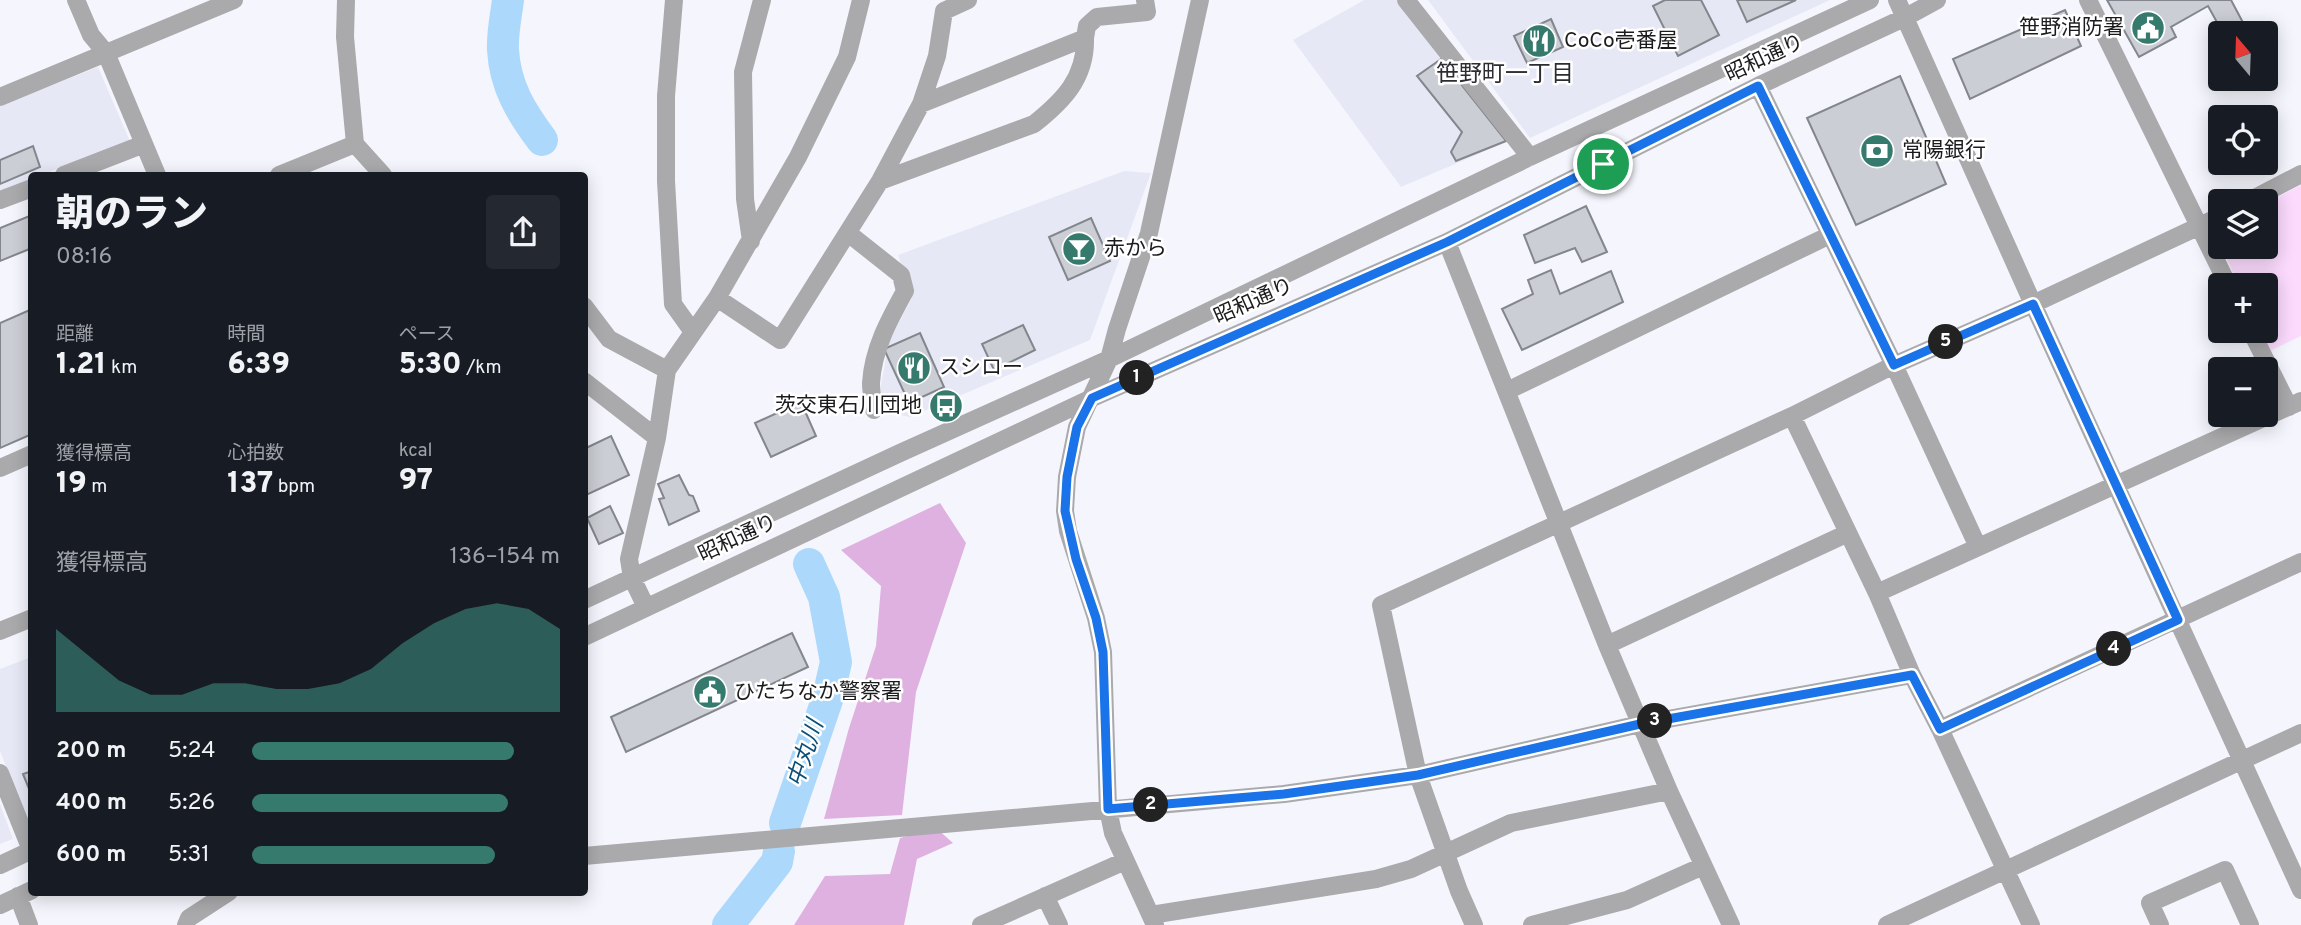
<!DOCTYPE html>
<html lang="ja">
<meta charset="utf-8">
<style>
:root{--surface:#171b24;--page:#242831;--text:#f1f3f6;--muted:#9ea1a6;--accent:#367a6e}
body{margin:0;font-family:Overpass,"Noto Sans JP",sans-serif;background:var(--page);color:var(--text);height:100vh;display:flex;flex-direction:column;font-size:26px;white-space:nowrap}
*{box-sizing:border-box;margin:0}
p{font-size:23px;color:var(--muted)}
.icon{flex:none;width:38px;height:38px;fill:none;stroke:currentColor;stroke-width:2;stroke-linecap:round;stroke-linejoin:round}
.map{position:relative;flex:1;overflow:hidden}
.side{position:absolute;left:28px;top:172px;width:560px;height:724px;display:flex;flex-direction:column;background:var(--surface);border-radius:7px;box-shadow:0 4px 18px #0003}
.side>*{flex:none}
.needle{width:46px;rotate:341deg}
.tools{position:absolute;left:2208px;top:21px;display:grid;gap:14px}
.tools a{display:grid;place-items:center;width:70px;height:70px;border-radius:7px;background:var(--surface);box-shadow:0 4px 18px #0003;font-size:35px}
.pin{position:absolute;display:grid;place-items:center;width:60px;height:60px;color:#fff;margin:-30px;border:4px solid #fff;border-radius:50%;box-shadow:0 2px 7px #0007}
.km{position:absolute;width:35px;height:35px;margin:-18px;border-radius:50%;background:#222;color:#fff;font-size:19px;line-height:35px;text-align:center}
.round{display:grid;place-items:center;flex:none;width:74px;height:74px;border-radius:7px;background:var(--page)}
.overview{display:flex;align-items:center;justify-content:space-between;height:119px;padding:0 28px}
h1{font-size:38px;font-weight:800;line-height:52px}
.stats{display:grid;grid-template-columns:repeat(3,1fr);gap:10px;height:119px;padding:7px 28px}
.stats div{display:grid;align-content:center}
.stats b{font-size:30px;font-weight:800}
.stats small{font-size:19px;font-weight:400}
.stats p{font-size:19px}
.chart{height:196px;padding:14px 28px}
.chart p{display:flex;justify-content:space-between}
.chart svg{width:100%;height:126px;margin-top:7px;fill:var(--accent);opacity:.7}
ul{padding:0 28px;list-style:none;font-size:23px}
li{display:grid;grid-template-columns:112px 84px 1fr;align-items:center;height:52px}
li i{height:18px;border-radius:9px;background:var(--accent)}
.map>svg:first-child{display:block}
.built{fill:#e7e8f6}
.green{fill:#fbdafd}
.forest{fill:#dfb1e1}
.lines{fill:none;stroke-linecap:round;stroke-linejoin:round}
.river{stroke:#acd9fb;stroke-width:32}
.building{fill:#cbced4;stroke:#83868c;stroke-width:2}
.minor{stroke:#aaa9ac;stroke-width:18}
.route-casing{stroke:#fff;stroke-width:14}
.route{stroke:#1a73e8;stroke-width:9}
.labels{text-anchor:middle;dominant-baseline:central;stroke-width:5;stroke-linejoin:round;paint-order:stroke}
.poi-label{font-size:21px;fill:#1b1b1d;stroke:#fff;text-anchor:start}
.street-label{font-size:21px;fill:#1b1b1d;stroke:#fff}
.neighbourhood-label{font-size:23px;fill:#2c2d32;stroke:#fff}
.water-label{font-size:23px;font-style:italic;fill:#0c4f77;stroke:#fff}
</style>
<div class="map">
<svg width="2301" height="925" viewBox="0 0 2301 925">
<rect width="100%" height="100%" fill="#f5f6fd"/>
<path class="built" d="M 1364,0 L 1399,0 L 1509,141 L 1401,187 L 1293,40 Z
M 1428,0 L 1830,0 L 1530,138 Z
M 98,67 L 130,141 L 41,175 L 32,175 L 31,179 L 0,191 L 0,106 Z
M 1124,171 L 1151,173 L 1090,340 L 910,417 L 881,411 L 881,385 L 889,341 L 912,298 L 898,255 Z
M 31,657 L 31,829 L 0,751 L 0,669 Z
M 0,804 L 13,839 L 0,844 Z"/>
<path class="green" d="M 2301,185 L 2301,336 L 2270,351 L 2260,331 L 2266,331 L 2266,285 L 2239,285 L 2221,247 L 2266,247 L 2266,203 Z"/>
<path class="forest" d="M 940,503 L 966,543 L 916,692 L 902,815 L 824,819 L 849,728 L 876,646 L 881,586 L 841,550 Z
M 936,828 L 953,843 L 917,859 L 904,925 L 794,925 L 825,876 L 890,874 L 900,838 Z"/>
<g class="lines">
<path class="river" d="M 508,0 C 506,16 502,34 503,50 C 505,86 521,112 542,140
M 785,823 L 828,697 L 836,662 L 824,597 L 809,564
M 728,925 L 777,862 L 779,851"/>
</g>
<path class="building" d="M 1665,0 L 1701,0 L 1719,35 L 1678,56 L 1653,6 Z
M 1737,0 L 1796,0 L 1747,22 Z
M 2107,0 L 2231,0 L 2247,30 L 2241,33 L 2223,33 L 2208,6 L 2171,27 L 2176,37 L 2139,57 Z
M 2065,10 L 2081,46 L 1970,99 L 1953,59 Z
M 1551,19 L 1563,47 L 1527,63 L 1514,36 Z
M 1441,59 L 1506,141 L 1456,161 L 1451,152 L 1462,132 L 1417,76 Z
M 1900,76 L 1946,184 L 1856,225 L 1807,118 Z
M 33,146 L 40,167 L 0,184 L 0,160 Z
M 1586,206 L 1607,252 L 1582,262 L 1575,248 L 1535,263 L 1524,235 Z
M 32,215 L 32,248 L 0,261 L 0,228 Z
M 1091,218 L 1110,261 L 1068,280 L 1049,237 Z
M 1551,270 L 1560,294 L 1611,271 L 1623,302 L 1522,350 L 1502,309 L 1533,294 L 1528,280 Z
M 32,309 L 32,434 L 0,448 L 0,323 Z
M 1023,325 L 1035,350 L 994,370 L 982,344 Z
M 920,333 L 944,387 L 909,403 L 884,349 Z
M 801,402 L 816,436 L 771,457 L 755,423 Z
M 611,436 L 629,475 L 584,496 L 584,449 Z
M 679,475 L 689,495 L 693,496 L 699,511 L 669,525 L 659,499 L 664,498 L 658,484 Z
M 610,506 L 623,533 L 599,544 L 587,518 Z
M 792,633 L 808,667 L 626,752 L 611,717 Z
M 32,771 L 32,796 L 23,774 Z"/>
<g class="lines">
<path class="minor" d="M 76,0 L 91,35 L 106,53 L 157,175
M 346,0 L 345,37 L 355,144 L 383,175
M 674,0 L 666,96 L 666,181 L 673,304 L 693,332
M 1406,0 L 1530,157
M 1897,0 L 2033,304 L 2301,890
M 2088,0 L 2228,285
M 944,11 L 968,0
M 1758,86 L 1894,365 L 1978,547
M 0,97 L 234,0
M 921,104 L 1085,38 L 1087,26 L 1097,17 L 1147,12 L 1145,0
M 64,175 L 144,144
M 279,175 L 355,144
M 880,181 L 1034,124 C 1063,101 1086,78 1085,38
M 0,200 L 32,188
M 2249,201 L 2301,174
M 848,233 L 901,275 L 905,291 C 889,320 873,349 871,383 C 871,392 873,401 874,410
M 751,241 L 745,199 L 743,72 L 762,0
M 1447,242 L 1607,645 L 1669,791 L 1731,925
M 717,298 L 780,340 L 880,181 L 921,104 L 937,56 L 944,11
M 584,306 L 609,339 L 667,370
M 2251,331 L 2289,407
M 584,381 L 657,438
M 1507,391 L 1830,235
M 1792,416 L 1877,593 L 1912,675 L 1940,729 L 2031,925
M 0,468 L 32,454
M 1877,593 L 2301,401
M 584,600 L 900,453 L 1109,359 L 1530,157 L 1870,0
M 646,607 L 632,578 L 629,559 L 657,438 L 667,370 L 717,298 L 798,157 L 847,57 L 861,0
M 0,631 L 32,618
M 584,637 L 1092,398 L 1447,242 L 1758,86 L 1906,17 L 1937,0
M 1607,645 L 1848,533
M 1940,729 L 2301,562
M 0,773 L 31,850
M 584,856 L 1284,794 L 1418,775 L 1640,724 L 1912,675
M 0,865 L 32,850
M 18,896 L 29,925
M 1045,896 L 1059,925
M 0,905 L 32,890
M 1151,915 L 1376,879 L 1411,869 L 1511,823 L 1669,791
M 186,925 L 189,918 L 229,892
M 981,925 L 1125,861
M 1155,925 L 1113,833 L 1108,809 L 1103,652 L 1096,618 L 1068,531 L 1065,511 L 1067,477 L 1077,427 L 1109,359 L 1117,329 L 1149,233 L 1200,0
M 1474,925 L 1459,891 L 1418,775 L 1381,605 L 1792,416 L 1894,365 L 2033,304 L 2221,216
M 1532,925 L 1627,900 L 1703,866
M 1887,925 L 2301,733
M 2160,925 L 2150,903 L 2225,870 L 2250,925"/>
</g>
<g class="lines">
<g class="route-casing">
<path id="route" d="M 1758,86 L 1894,365 L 2033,304 L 2178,620 L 1940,729 L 1912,675 L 1640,724 L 1418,775 L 1284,794 L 1108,809 L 1103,652 L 1096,618 L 1076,559 L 1065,511 L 1067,477 L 1077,427 L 1092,398 L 1447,242 Z"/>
</g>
<use href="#route" class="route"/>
</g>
<defs>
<g id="civic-disc" transform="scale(1.75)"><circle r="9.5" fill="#367a6e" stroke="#fff"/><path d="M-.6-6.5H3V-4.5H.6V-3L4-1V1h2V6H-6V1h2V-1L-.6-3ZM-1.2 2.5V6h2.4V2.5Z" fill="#fff"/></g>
<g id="restaurant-disc" transform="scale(1.75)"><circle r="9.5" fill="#367a6e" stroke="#fff"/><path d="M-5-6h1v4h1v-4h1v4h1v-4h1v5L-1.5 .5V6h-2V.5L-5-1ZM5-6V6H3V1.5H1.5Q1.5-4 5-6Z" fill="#fff"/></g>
<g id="bank-disc" transform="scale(1.75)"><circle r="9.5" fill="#367a6e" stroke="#fff"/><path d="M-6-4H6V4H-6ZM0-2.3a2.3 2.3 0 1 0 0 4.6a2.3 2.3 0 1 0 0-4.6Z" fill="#fff"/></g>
<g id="bar-disc" transform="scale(1.75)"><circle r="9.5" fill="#367a6e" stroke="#fff"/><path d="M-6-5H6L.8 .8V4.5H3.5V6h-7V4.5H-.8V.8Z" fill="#fff"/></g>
<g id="bus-disc" transform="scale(1.75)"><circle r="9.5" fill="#367a6e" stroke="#fff"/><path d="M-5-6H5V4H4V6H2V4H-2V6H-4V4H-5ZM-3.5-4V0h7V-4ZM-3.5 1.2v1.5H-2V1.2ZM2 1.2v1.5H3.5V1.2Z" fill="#fff"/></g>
</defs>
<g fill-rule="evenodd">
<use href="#civic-disc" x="2148" y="28"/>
<use href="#restaurant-disc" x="1539" y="41"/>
<use href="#bank-disc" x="1877" y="151"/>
<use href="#bar-disc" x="1079" y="249"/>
<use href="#restaurant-disc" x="914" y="368"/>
<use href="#bus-disc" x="946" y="406"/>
<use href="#civic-disc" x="710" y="692"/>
</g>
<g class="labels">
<g class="poi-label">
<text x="2124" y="28" text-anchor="end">笹野消防署</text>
<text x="1564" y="41">CoCo壱番屋</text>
<text x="1902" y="151">常陽銀行</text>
<text x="1104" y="249">赤から</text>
<text x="939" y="368">スシロー</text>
<text x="922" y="406" text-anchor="end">茨交東石川団地</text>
<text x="734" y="692">ひたちなか警察署</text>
</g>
<g class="street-label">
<text transform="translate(1765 59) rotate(-25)">昭和通り</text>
<text transform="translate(1254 302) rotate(-24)">昭和通り</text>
<text transform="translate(738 539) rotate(-25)">昭和通り</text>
</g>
<g class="neighbourhood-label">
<text x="1505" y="75">笹野町一丁目</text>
</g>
<g class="water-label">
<text transform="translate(807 754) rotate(-72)">中丸川</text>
</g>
</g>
</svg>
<div class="tools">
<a><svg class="needle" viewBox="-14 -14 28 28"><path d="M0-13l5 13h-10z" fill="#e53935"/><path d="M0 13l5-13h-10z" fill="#9ea1a6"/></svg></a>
<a><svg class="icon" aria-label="locate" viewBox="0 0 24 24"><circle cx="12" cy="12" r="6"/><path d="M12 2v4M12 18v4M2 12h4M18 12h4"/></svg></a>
<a><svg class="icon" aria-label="layers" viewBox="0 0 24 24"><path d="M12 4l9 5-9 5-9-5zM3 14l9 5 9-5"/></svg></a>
<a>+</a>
<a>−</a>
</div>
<div class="pin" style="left:1603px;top:164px;background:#1e9e55"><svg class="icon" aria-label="arrive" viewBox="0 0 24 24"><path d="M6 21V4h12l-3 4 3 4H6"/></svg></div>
<b class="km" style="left:1137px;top:378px">1</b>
<b class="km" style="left:1151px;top:805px">2</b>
<b class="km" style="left:1655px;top:721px">3</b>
<b class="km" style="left:2114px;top:649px">4</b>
<b class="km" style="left:1946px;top:342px">5</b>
<section class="side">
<div class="overview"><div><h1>朝のラン</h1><p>08:16</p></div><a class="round"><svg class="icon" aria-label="share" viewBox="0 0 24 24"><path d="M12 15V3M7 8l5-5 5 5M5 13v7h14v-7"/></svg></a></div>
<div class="stats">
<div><p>距離</p><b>1.21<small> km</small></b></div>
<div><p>時間</p><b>6:39</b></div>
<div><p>ペース</p><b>5:30<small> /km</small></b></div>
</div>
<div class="stats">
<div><p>獲得標高</p><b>19<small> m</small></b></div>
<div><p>心拍数</p><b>137<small> bpm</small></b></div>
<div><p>kcal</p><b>97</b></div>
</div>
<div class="chart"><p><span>獲得標高</span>136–154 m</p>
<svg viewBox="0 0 160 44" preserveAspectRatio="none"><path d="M0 44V15L10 24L20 33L30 38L40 38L50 34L60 34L70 36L80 36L90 34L100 29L110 20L120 13L130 8L140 6L150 8L160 15V44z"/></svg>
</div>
<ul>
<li><b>200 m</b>5:24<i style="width:85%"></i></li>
<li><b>400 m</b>5:26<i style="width:83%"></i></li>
<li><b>600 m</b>5:31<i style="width:79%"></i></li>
</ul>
</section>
</div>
